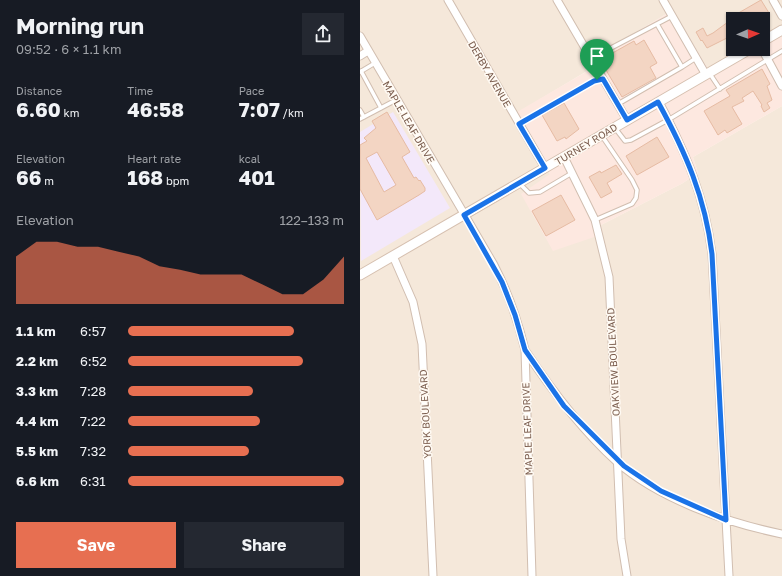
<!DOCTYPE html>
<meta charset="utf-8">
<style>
:root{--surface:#171b24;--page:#242831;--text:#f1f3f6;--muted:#9ea1a6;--accent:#e76f51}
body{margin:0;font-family:"Golos Text",sans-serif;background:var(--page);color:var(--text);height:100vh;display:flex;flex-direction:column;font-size:15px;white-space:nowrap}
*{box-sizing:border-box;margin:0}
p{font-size:13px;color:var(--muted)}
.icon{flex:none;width:22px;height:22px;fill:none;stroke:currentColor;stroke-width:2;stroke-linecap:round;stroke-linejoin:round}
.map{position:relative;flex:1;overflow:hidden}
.sheet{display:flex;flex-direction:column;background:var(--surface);width:360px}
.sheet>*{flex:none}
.needle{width:26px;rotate:88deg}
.tools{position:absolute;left:366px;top:12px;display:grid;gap:8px}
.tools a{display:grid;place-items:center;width:44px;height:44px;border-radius:0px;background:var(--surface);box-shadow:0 1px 3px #0004;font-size:20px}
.pin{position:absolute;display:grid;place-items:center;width:34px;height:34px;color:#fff;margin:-41px -17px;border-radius:50% 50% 50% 0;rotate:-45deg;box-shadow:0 0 4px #0007}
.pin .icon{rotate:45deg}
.round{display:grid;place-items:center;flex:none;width:42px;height:42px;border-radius:0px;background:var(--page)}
.summary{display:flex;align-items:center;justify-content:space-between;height:68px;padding:0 16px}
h1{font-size:22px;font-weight:700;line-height:30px}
.stats{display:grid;grid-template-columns:repeat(3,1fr);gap:6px;height:68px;padding:4px 16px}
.stats div{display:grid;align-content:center}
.stats b{font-size:20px;font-weight:700}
.stats small{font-size:11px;font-weight:400}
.stats p{font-size:11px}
.chart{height:112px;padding:8px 16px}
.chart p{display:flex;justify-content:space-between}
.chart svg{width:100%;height:72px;margin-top:4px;fill:var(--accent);opacity:.7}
.button{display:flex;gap:8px;margin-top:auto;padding:8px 16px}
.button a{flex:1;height:46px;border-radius:0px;background:var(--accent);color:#fff;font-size:16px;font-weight:700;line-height:46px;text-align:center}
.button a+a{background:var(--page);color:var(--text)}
ul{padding:0 16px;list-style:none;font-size:13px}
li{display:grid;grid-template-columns:64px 48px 1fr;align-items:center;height:30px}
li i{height:10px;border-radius:5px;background:var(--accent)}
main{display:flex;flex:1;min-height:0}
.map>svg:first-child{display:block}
.residential{fill:#f5e8da}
.commercial{fill:#fde8e0}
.education{fill:#f3e8fa}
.building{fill:#f3d5c3;stroke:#e6bba3;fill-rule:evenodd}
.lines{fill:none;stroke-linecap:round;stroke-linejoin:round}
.lane-casing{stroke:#d1beb0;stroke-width:5.5}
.street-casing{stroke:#d1beb0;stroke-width:9}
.secondary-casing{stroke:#d6c0b0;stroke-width:11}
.lane{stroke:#fff;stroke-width:3.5}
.street{stroke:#fff;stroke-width:7}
.secondary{stroke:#fff;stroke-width:9}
.route-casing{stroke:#fff;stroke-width:8}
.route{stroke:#1a73e8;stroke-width:5}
.labels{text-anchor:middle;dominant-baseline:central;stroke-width:3;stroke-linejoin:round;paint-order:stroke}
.street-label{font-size:10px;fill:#7a5c4d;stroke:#fffaf3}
</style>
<main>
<section class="sheet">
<div class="summary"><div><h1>Morning run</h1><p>09:52 · 6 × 1.1 km</p></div><a class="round"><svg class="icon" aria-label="share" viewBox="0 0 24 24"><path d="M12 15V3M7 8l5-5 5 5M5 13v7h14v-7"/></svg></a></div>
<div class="stats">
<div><p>Distance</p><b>6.60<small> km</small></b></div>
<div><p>Time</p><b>46:58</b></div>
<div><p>Pace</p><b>7:07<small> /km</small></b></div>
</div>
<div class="stats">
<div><p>Elevation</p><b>66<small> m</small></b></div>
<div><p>Heart rate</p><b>168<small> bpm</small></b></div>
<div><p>kcal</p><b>401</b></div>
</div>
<div class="chart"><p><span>Elevation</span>122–133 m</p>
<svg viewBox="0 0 160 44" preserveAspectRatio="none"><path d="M0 44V15L10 6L20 6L30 9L40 9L50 12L60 15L70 21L80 23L90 26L100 26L110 26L120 32L130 38L140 38L150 29L160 15V44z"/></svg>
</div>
<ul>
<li><b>1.1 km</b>6:57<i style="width:77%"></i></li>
<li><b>2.2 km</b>6:52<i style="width:81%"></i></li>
<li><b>3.3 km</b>7:28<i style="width:58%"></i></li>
<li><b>4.4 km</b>7:22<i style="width:61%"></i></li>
<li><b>5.5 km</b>7:32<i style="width:56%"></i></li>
<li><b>6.6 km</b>6:31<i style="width:100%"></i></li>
</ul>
<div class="button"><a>Save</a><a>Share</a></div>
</section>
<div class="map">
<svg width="422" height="576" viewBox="0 0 422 576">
<rect width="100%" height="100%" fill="#fdf6ec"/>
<path class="residential" d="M 0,0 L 422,0 L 422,25 L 403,36 L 403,19 L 373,19 L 373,49 L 382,49 L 348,69 L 313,10 L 226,62 L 232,68 L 157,113 L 190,174 L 241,225 L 323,183 L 338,173 L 333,157 L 422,106 L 422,576 L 0,576 Z"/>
<path class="commercial" d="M 313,10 L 348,69 L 382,49 L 403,49 L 403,36 L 422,25 L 422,106 L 333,157 L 338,173 L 323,183 L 241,225 L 243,234 L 193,251 L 161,194 L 190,174 L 157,112 L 231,69 L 226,62 Z"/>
<path class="education" d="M 33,112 L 90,208 L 1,261 L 0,132 Z"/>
<path class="building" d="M 401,0 L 409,13 L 395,19 L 373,19 L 373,35 L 347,48 L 342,40 L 341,41 L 336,32 L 343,28 L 347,36 L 353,33 L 372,19 L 368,19 Z
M 284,40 L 297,63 L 290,67 L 296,78 L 262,97 L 240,60 L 274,41 L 276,45 Z
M 402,69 L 410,84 L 407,86 L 412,100 L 407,103 L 410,108 L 404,112 L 401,106 L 402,105 L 393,91 L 382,98 L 384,101 L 372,107 L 382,124 L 367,133 L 365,130 L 358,135 L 344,111 L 370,96 L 366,90 Z
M 204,103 L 219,129 L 206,139 L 205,137 L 197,141 L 182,115 Z
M 27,112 L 50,152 L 42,157 L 54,178 L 56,177 L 59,181 L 60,180 L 65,188 L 65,191 L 59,195 L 17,220 L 0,189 L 0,145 L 7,141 L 4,138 L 16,128 L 12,121 ZM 17,152 L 36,185 L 24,192 L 6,158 Z
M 297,137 L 309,157 L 277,175 L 266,156 Z
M 256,165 L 262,174 L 247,183 L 252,192 L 241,198 L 229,177 L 240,171 L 241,173 Z
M 201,195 L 215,220 L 186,236 L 172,211 Z"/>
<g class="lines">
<g class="lane-casing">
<path id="lane" d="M 232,58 L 312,16
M 322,67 L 336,58
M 1,71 L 21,108
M 0,72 L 15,63
M 350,74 L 360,89
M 258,104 L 322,67 L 297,24
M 0,110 L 4,117
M 0,119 L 36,100
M 159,124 L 223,86 L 234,81 L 242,79
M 255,128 L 265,141 L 271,140 L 308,120 L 422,51
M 159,183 L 169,193 L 180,192 L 212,173
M 235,220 L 272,204 L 276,198 L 277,190 L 272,180 L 242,136"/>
</g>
<g class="street-casing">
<path id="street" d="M 88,0 L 185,168
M 197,0 L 267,120
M 303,0 L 346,75
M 413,0 L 422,16
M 0,36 L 134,265 C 148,292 158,321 165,350 L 172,576
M 402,49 L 422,86
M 0,56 L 8,51
M 299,102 C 326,153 345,197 352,254 L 369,576
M 204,157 L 235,220 L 249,277 L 261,539 L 267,576
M 33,256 L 53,302 L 62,344 L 73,576
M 165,350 C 192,391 221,429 257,462 C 299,499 368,523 422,534"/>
</g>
<g class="secondary-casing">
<path id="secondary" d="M 403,41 L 422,30
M 0,275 L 390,49"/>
</g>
<use href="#lane" class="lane"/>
<use href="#street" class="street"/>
<use href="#secondary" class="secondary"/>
</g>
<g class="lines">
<g class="route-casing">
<path id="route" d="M 243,79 L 267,120 L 298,102 C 326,153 345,197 352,254 L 366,520 L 301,491 L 264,466 L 204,406 L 165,350 L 155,315 L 142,282 L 104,215 L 185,168 L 159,124 L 234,81 Z"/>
</g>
<use href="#route" class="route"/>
</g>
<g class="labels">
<g class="street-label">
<text transform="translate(130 74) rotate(60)">DERBY AVENUE</text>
<text transform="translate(49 122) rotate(60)">MAPLE LEAF DRIVE</text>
<text transform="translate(226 144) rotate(-31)">TURNEY ROAD</text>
<text transform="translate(253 362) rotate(-93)">OAKVIEW BOULEVARD</text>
<text transform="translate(65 414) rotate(-93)">YORK BOULEVARD</text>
<text transform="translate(167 429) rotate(-92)">MAPLE LEAF DRIVE</text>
</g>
</g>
</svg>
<div class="tools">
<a><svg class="needle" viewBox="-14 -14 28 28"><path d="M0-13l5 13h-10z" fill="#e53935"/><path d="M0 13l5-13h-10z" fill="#9ea1a6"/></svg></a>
</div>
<div class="pin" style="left:237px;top:80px;background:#1e9e55"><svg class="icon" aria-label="arrive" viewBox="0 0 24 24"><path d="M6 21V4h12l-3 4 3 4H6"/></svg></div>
</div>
</main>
